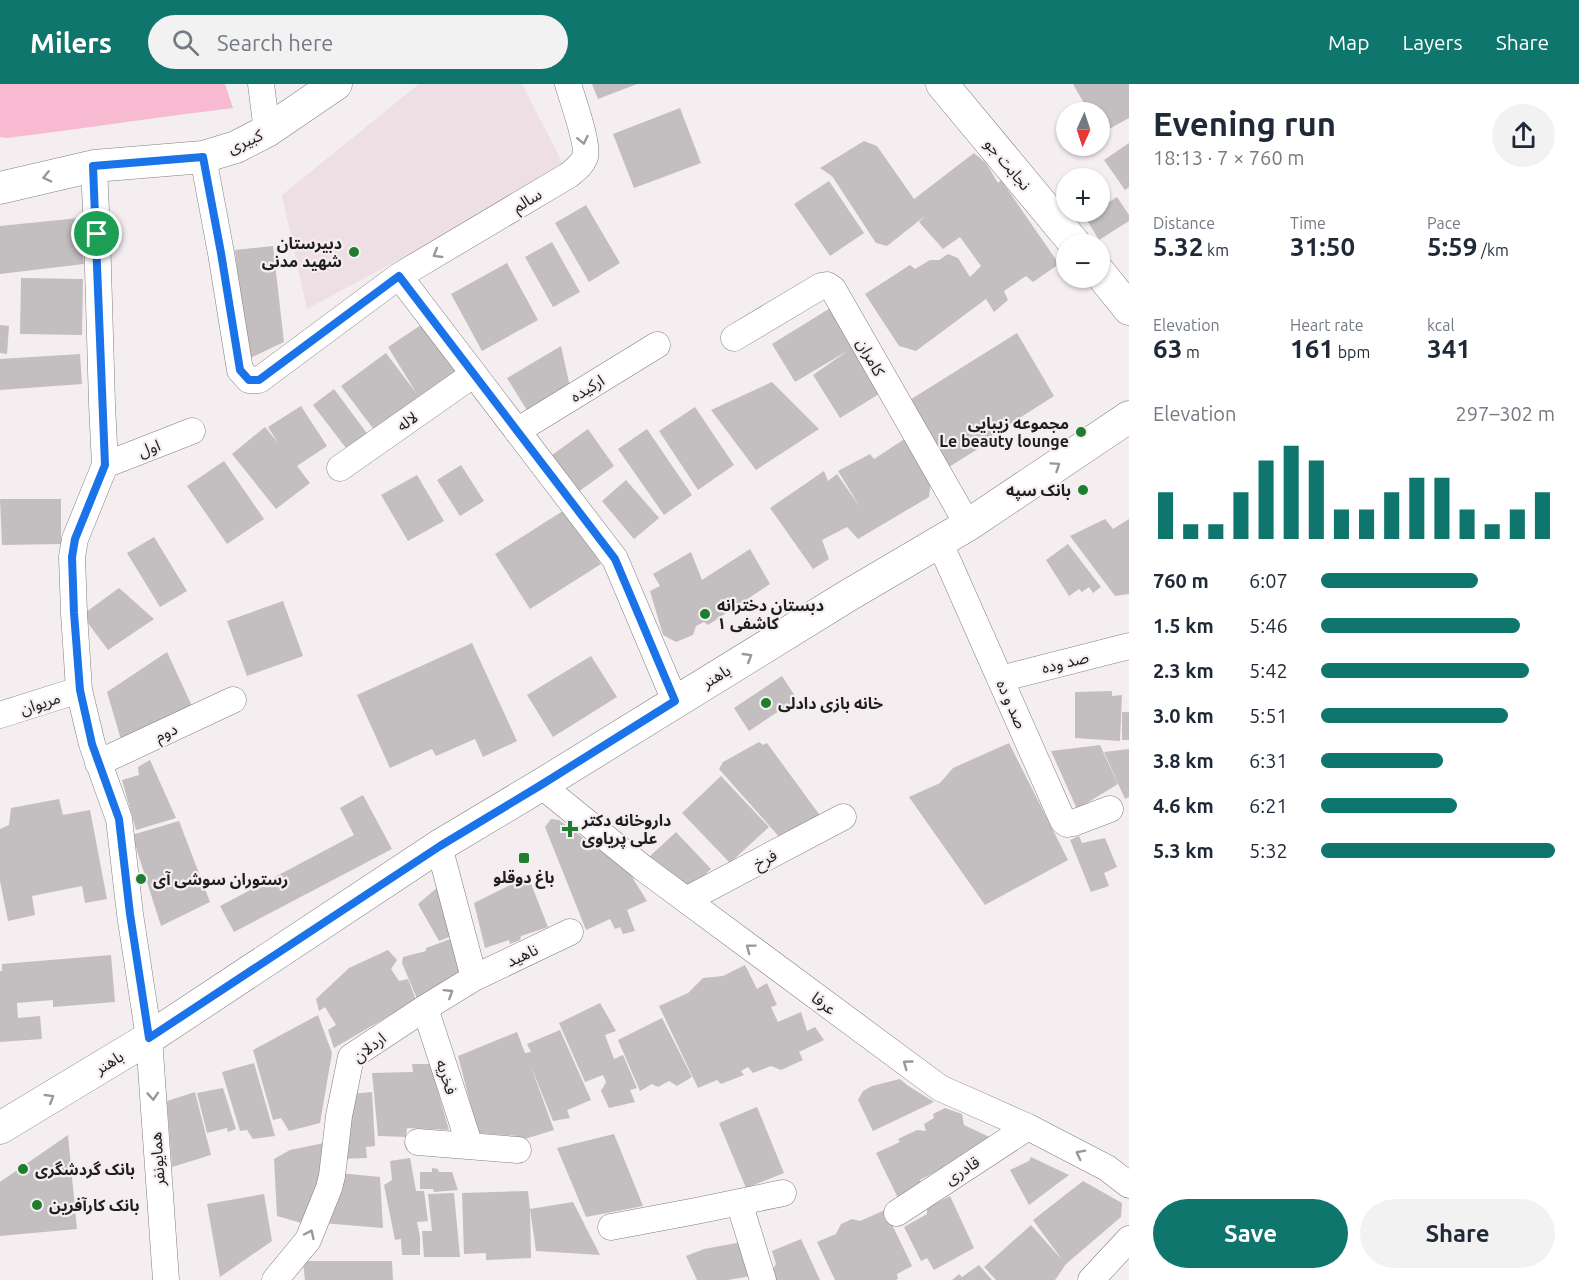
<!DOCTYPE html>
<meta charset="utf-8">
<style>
:root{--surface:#fff;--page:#f2f2f3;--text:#1f2937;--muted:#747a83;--accent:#0f766e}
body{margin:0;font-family:Ubuntu,"Noto Sans Arabic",sans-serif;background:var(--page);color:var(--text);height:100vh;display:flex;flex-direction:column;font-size:22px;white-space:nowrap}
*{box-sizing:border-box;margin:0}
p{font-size:20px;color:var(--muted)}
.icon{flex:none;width:33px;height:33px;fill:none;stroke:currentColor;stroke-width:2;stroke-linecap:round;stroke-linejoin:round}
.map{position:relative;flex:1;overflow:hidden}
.details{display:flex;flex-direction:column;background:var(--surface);width:450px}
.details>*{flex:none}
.needle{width:39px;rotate:183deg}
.fabs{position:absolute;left:1056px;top:18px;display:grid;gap:12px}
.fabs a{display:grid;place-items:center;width:54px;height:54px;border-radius:50%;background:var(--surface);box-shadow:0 2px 4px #0004;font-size:30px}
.pin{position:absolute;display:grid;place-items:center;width:51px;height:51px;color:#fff;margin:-26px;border:3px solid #fff;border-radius:50%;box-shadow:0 2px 6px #0007}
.round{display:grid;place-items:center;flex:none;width:63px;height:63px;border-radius:32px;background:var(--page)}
.overview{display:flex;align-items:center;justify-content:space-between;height:102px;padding:0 24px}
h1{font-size:33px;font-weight:600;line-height:45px}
.metrics{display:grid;grid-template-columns:repeat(3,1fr);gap:9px;height:102px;padding:6px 24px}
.metrics div{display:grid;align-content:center}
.metrics b{font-size:26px;font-weight:600}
.metrics small{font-size:16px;font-weight:400}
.metrics p{font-size:16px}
.chart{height:168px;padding:12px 24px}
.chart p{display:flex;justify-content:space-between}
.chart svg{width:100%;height:108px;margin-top:6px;stroke:var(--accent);stroke-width:6}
.cta{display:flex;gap:12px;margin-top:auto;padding:12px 24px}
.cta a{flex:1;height:69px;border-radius:36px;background:var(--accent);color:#fff;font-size:24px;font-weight:600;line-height:69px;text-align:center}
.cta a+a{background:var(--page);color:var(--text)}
ul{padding:0 24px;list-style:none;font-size:20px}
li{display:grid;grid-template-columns:96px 72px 1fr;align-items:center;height:45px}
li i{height:15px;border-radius:8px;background:var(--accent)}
header{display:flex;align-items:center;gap:36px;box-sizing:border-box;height:84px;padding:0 30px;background:var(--accent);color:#fff}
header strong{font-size:28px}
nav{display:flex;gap:33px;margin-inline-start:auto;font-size:21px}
.search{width:420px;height:54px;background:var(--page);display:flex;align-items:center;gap:15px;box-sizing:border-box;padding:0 21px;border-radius:33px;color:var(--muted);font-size:22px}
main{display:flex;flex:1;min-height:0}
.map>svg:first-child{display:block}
.built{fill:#eddfe4}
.green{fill:#f8bad0}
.building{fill:#c3bebf}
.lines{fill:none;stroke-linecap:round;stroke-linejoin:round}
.minor-casing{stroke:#837e7f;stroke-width:27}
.major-casing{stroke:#837e7f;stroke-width:33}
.minor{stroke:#fff;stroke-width:26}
.major{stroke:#fff;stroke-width:32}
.oneway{stroke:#9a9999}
.route-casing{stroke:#fff;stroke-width:12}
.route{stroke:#1a73e8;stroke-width:8}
.poi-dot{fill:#1f7d2e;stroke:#f4eef0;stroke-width:2}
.labels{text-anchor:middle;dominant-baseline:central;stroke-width:4.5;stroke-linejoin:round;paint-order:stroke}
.street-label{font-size:16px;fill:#1f1d1d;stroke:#f4eef0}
.poi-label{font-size:16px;font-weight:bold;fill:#1f1d1d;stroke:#f4eef0;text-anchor:start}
</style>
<header>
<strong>Milers</strong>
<div class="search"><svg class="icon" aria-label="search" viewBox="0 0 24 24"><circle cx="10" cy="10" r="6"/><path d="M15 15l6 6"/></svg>Search here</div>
<nav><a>Map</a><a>Layers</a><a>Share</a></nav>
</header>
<main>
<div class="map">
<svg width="1129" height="1196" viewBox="0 0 1129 1196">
<rect width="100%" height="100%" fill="#f4eef0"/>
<path class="built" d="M 419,0 L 522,0 L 566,86 L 307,225 L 282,111 Z"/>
<path class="green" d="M 0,0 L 225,0 L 233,24 C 157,33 82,45 7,54 L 0,53 Z"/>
<path class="building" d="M 592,0 L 637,0 L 598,15 Z
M 1073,0 L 1129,0 L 1129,34 L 1100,50 L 1100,28 L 1089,28 Z
M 680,24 L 701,79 L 634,104 L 613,50 Z
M 864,57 L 877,62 L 914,115 L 974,69 L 986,79 L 998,99 L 1001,96 L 1059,180 L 1033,198 L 1026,192 L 1004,207 L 1008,216 L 994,228 L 986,215 L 916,267 L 899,262 L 865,210 L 910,181 L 915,185 L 930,176 L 939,176 L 948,170 L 958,174 L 970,193 L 981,182 L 960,153 L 943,165 L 919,138 L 925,132 L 887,162 L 876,159 L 832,92 L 820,84 Z
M 1129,59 L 1129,103 L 1125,106 L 1104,76 Z
M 829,97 L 864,149 L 830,172 L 794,120 Z
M 1117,113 L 1129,131 L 1129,137 L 1099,156 L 1085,133 L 1094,128 L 1100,128 L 1100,124 Z
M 586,121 L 620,179 L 589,198 L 555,139 Z
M 79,134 L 84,180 L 0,190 L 0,142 Z
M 552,158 L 580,208 L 553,223 L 525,173 Z
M 273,162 L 284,258 L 246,276 L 235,166 Z
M 507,179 L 538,236 L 482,267 L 451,210 Z
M 21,194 L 83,195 L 82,251 L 20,250 Z
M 832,223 L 884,307 L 840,334 L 813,291 L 849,266 L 795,298 L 772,260 Z
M 424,239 L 461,290 L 375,347 L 341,302 L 386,269 L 417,310 L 388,263 Z
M 0,241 L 9,242 L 7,270 L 0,269 Z
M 1017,249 L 1054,312 L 979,360 L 981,363 L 949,383 L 905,319 Z
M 561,262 L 570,303 L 528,328 L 507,294 Z
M 80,270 L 82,300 L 0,306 L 0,275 Z
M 772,298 L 819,345 L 756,386 L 711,326 Z
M 334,305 L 369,352 L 349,368 L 313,321 Z
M 301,322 L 327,362 L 297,382 L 310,399 L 276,425 L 232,370 L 265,343 L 278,359 L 268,343 Z
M 695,323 L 734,381 L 698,406 L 659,347 Z
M 588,345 L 614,382 L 578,408 L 552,371 Z
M 647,345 L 692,411 L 664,431 L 618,365 Z
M 906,354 L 931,396 L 929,413 L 858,455 L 847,443 L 822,456 L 829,475 L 813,485 L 770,424 L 824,387 L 828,397 L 837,390 L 860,423 L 838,387 L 870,370 L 874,375 Z
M 224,377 L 264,435 L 227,460 L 187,402 Z
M 461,381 L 484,417 L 460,432 L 437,396 Z
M 417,391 L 444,437 L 408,457 L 381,411 Z
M 626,396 L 659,434 L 634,455 L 602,417 Z
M 0,415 L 61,415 L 61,460 L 2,461 Z
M 566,425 L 601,480 L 530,525 L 495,470 Z
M 1105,435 L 1113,445 L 1129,435 L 1129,510 L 1115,512 L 1070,452 Z
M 154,453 L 187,507 L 160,523 L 127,469 Z
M 1068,460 L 1101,503 L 1093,509 L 1089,503 L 1082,508 L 1079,505 L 1069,512 L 1046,476 Z
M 750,465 L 770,500 L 708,541 L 704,538 L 696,542 L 693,551 L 676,558 L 663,551 L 650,507 L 660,502 L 653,490 L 691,468 L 702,496 Z
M 119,504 L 154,535 L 108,566 L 82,531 Z
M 283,517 L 303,572 L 247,592 L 227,537 Z
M 472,559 L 517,657 L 483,673 L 475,655 L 436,672 L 432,665 L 390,684 L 357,611 Z
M 167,568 L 192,622 L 122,659 L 107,608 Z
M 591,572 L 617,613 L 553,653 L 527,611 Z
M 782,592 L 797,615 L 749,647 L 734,624 Z
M 1112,607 L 1112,612 L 1122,611 L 1120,657 L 1075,654 L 1075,608 Z
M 1122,628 L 1129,628 L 1129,656 L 1122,656 Z
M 759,658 L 763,661 L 767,659 L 824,737 L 782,756 L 719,685 L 723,678 Z
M 1009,659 L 1068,776 L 985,821 L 909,713 L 940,699 L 953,684 Z
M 1100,661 L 1118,700 L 1077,725 L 1051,667 Z
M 1129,665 L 1129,713 L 1125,715 L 1104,668 Z
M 150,676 L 176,734 L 136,746 L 122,696 L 139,691 L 138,683 Z
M 721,692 L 769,743 L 730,779 L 682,729 Z
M 363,711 L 392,765 L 234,848 L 220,822 L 354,751 L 340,724 Z
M 59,715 L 63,731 L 90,726 L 107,815 L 85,819 L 82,802 L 32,812 L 35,831 L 8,837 L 0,797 L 0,745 L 9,741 L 11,724 Z
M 551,735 L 559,736 L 629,788 L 647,817 L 627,826 L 635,847 L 623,850 L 620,843 L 615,845 L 610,835 L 586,846 L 545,743 Z
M 179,737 L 210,818 L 161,842 L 132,751 Z
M 676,748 L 711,785 L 684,810 L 649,773 Z
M 1079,752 L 1082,759 L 1105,754 L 1117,783 L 1104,789 L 1109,802 L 1091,808 L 1070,756 Z
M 528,792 L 548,843 L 521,852 L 520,856 L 510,860 L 509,856 L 485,864 L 474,819 Z
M 446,796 L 459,849 L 439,857 L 418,820 Z
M 456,853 L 463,888 L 418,917 L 402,879 L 403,873 L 426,867 L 426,864 Z
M 388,866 L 397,876 L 391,885 L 399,897 L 408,895 L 416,916 L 334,964 L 328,946 L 336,941 L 325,923 L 319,927 L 316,915 L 349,884 Z
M 111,871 L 115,918 L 53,923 L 53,916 L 17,919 L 18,934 L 40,932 L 42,955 L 0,958 L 0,887 L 2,887 L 2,880 Z
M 745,881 L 757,905 L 767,899 L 777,921 L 771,923 L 778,938 L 801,928 L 807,947 L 815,943 L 824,956 L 799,968 L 803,976 L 781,986 L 771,982 L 753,989 L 748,983 L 741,987 L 744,991 L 721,1000 L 717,996 L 698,1004 L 659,922 L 688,909 L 703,894 L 723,892 Z
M 600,919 L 616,947 L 605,951 L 614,975 L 623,971 L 637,1004 L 630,1006 L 635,1018 L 609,1024 L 601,1007 L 606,998 L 603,991 L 585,998 L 559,939 Z
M 318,931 L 332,969 L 320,1039 L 289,1047 L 281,1034 L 273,1036 L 253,966 Z
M 662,934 L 692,993 L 677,1002 L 669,997 L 658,1003 L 652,1000 L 640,1007 L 618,956 Z
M 560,946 L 591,1016 L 567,1026 L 570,1034 L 553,1037 L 530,980 L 554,1046 L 518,1057 L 517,1052 L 478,1049 L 458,972 L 517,948 L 525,969 L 531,968 L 527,960 Z
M 254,979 L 275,1052 L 253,1055 L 247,1046 L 240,1047 L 222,988 Z
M 412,980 L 430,980 L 449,1046 L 407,1044 L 406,1053 L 378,1052 L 372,989 L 413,988 Z
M 900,995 L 907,1001 L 934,1018 L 873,1047 L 858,1016 L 863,1007 L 872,1002 Z
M 223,1004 L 236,1045 L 228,1048 L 227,1044 L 207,1049 L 197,1009 Z
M 195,1008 L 211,1071 L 172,1083 L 167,1017 Z
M 372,1008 L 375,1062 L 366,1063 L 367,1074 L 341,1075 L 351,1010 Z
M 757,1023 L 784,1089 L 746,1104 L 719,1039 Z
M 945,1024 L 962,1030 L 964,1041 L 996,1056 L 920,1096 L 925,1106 L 901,1120 L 876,1069 L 900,1058 L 898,1055 L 917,1046 L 926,1047 L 924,1040 L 934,1034 L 933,1030 Z
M 614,1050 L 643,1122 L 586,1133 L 557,1064 Z
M 68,1051 L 77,1145 L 0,1152 L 0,1098 Z
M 324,1059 L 320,1102 L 305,1140 L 277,1132 L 274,1075 L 290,1066 Z
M 1031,1073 L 1069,1091 L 1029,1121 L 1010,1086 L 1029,1077 Z
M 410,1074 L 416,1107 L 424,1107 L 428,1137 L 417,1138 L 420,1153 L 420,1171 L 402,1171 L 401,1155 L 395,1156 L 384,1101 L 392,1096 L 390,1077 Z
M 432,1084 L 438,1085 L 439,1088 L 452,1088 L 458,1106 L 434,1108 L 433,1105 L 420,1105 L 420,1088 L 432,1088 Z
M 339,1089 L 380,1093 L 383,1144 L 322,1139 Z
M 1083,1097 L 1122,1119 L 1121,1133 L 1066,1180 L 1055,1196 L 996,1196 L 984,1183 L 1031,1141 L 1063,1177 L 1033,1136 Z
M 528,1107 L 530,1125 L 573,1118 L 600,1171 L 536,1167 L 530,1125 L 531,1174 L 486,1176 L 486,1169 L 464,1170 L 462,1109 Z
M 454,1109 L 460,1173 L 424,1173 L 422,1147 L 432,1147 L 428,1110 Z
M 264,1110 L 272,1157 L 220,1193 L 207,1120 Z
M 950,1112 L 974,1164 L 934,1186 L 927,1174 L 921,1177 L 904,1143 L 927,1130 L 927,1124 Z
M 885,1126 L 912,1182 L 897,1190 L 898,1195 L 895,1196 L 835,1196 L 817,1158 L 836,1150 L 841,1140 L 852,1135 L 860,1137 Z
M 801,1155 L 820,1196 L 773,1196 L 770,1189 L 776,1180 L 772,1167 Z
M 742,1158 L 751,1192 L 728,1196 L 697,1196 L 686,1172 L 704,1165 Z
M 303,1177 L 392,1177 L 393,1196 L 305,1196 Z
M 979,1181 L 992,1196 L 952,1196 L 959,1190 L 962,1193 Z"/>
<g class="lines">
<g class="minor-casing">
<path id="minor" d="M 261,0 L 267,47
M 203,73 L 221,169 L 240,286 L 249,296 L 259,296 L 399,192 L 615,475 L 675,617
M 94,82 L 97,150 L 102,320 L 105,381 L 75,455 L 72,473 L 74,529 L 79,606 L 92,660 L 119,735 L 130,830 L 149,954 L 166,1196
M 399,192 L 569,91 C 576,85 582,81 585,73 C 589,61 572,14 568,0
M 734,254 L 821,202 L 827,201 L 833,205 L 968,441
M 517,347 L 657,261
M 105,381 L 192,347
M 340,384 L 474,290
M 939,457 L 1063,737 L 1067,740 L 1073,739 L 1110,725
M 1000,595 L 1129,562
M 0,631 L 79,606
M 98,679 L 233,616
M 541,701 L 643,784 L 940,1004 L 1028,1043 L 1107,1084 L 1129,1101
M 686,816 L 843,733
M 474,894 L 570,848
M 425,924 L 470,1062
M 418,1058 L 518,1066
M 739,1118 L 763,1196
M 897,1129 L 1028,1043
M 611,1143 L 696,1127 L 783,1109
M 275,1196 L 308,1156 L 329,1104 L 332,1092 L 339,1032 L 351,973 L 425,924 L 474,894 L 439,762
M 1091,1196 L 1129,1155"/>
</g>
<g class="major-casing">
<path id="major" d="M 942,0 L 1075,160
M 0,104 L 94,82 L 203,73 L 236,63 L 267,47 L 336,0
M 1100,189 L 1129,225
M 0,1044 L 149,954 L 439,762 L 541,701 L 849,511 L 968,441 L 1129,333"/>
</g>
<use href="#minor" class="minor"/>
<use href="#major" class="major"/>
</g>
<defs><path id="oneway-chevron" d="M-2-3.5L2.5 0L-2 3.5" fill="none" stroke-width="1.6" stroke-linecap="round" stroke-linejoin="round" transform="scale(1.5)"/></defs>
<g class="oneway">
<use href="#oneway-chevron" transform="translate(583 56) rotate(78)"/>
<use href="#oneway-chevron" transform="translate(47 93) rotate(167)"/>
<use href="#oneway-chevron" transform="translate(437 170) rotate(149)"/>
<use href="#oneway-chevron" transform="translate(1056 382) rotate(-34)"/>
<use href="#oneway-chevron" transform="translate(748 573) rotate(-31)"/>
<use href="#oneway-chevron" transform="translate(750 864) rotate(-143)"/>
<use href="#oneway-chevron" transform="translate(449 909) rotate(-32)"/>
<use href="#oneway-chevron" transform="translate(907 980) rotate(-144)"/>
<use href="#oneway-chevron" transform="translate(153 1012) rotate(86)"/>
<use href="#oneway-chevron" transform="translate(50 1014) rotate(-31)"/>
<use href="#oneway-chevron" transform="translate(1080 1070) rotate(-153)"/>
<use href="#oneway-chevron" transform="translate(310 1150) rotate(-65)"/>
</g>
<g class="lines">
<g class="route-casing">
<path id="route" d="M 203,73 L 221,169 L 240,286 L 249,296 L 259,296 L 399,192 L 615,475 L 675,617 L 541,701 L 440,762 L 149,954 L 130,830 L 119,735 L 92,660 L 80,606 L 74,529 L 72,473 L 75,455 L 105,381 L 93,82 Z"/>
</g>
<use href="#route" class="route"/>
</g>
<g class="poi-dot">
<circle cx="354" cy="168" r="6"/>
<circle cx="1081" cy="348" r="6"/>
<circle cx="1083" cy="406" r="6"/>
<circle cx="705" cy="530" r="6"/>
<circle cx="766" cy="619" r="6"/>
<path d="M567 736h6v6h6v6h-6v6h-6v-6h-6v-6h6z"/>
<rect x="518" y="768" width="12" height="12" rx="3"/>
<circle cx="141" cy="795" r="6"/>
<circle cx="23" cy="1085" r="6"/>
<circle cx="37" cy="1121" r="6"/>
</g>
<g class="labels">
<g class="street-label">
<text transform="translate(245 57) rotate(-24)">کبیری</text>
<text transform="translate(1008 80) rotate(50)">نجابت جو</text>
<text transform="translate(527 116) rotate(-31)">سالم</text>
<text transform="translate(871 273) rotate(61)">کامران</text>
<text transform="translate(587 304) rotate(-32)">ارکیده</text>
<text transform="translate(407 337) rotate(-35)">لاله</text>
<text transform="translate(149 364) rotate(-21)">اول</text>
<text transform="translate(1065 578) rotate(-14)">صد وده</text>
<text transform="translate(716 592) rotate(-31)">باهنر</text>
<text transform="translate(40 619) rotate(-18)">مریوان</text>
<text transform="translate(1012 620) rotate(66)">صد و ده</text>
<text transform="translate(166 648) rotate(-25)">دوم</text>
<text transform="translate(765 775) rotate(-28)">فرخ</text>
<text transform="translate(522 871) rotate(-25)">ناهید</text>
<text transform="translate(824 919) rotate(37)">عرفا</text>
<text transform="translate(369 963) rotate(-38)">اردلان</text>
<text transform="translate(109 978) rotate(-31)">باهنر</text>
<text transform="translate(447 993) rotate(72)">فخریه</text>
<text transform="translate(157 1075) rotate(-94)">همایونفر</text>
<text transform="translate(962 1086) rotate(-33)">قادری</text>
</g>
<g class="poi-label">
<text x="342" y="159" text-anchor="end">دبیرستان<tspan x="342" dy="18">شهید مدنی</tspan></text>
<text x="1069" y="339" text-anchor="end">مجموعه زیبایی<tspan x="1069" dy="18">Le beauty lounge</tspan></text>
<text x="1071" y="406" text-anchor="end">بانک سپه</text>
<text x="717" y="521">دبستان دخترانه<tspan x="717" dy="18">کاشفی ۱</tspan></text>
<text x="778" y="619">خانه بازی دادلی</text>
<text x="582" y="736">داروخانه دکتر<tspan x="582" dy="18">علی پریاوی</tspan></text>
<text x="524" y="793" text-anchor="middle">باغ دوقلو</text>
<text x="153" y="795">رستوران سوشی آی</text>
<text x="35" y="1085">بانک گردشگری</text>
<text x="49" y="1121">بانک کارآفرین</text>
</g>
</g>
</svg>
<div class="fabs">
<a><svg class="needle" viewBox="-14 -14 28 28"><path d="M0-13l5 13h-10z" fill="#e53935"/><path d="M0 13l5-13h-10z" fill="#747a83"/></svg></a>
<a>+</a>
<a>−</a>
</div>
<div class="pin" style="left:97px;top:150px;background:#1e9e55"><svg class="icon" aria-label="arrive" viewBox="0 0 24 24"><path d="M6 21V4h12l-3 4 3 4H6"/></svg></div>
</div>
<section class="details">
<div class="overview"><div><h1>Evening run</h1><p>18:13 · 7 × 760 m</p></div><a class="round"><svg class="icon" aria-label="share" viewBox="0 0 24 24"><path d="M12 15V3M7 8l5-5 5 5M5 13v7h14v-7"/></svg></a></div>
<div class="metrics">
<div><p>Distance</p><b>5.32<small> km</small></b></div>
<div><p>Time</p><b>31:50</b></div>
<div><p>Pace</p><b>5:59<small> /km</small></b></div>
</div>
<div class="metrics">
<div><p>Elevation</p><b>63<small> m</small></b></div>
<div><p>Heart rate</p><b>161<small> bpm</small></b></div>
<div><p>kcal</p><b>341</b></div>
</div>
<div class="chart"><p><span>Elevation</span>297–302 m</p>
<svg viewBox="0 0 160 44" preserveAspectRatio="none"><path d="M5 44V25M15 44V38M25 44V38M35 44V25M45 44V12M55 44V6M65 44V12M75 44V32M85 44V32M95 44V25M105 44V19M115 44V19M125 44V32M135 44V38M145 44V32M155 44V25"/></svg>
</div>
<ul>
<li><b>760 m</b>6:07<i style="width:67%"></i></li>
<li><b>1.5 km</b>5:46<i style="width:85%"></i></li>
<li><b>2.3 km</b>5:42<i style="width:89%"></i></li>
<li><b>3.0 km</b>5:51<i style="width:80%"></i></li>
<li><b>3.8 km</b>6:31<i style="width:52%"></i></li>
<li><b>4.6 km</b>6:21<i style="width:58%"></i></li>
<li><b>5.3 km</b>5:32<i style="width:100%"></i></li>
</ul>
<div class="cta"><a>Save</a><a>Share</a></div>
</section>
</main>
